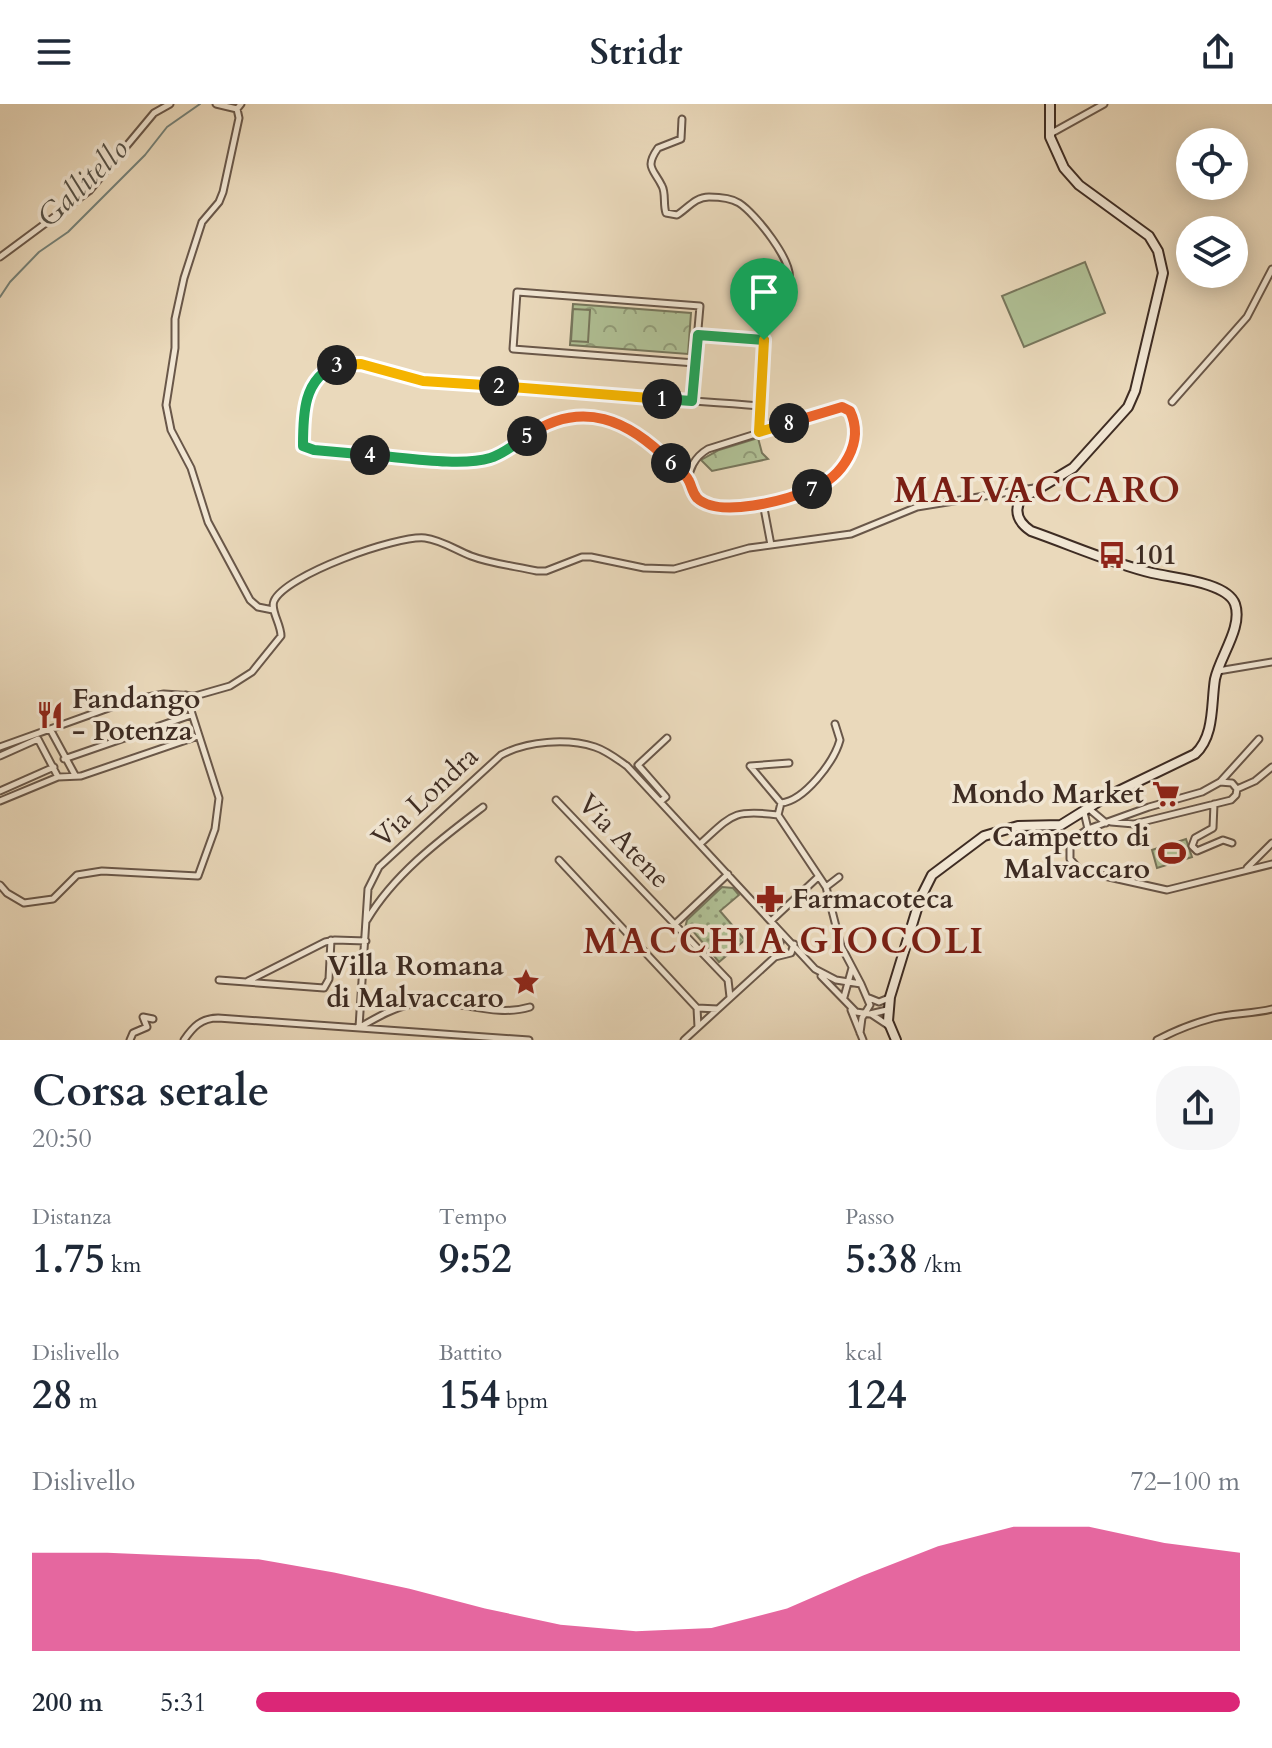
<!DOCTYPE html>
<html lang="it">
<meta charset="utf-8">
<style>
:root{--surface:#fff;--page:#f6f6f7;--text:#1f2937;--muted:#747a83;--accent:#db2777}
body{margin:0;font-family:Cardo,serif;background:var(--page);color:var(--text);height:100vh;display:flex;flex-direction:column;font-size:30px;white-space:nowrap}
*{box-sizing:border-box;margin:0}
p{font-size:26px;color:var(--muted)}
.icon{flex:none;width:44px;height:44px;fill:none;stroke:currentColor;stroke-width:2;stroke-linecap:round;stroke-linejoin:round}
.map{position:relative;height:936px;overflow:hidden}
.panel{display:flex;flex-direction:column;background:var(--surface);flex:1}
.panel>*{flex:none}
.buttons{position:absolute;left:1176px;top:24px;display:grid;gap:16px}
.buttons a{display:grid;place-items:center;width:72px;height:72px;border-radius:50%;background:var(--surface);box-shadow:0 4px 20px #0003;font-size:40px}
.pin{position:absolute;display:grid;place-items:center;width:68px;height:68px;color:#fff;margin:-82px -34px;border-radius:50% 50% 50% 0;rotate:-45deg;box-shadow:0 0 8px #0007}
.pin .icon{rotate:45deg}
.km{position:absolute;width:40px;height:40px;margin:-20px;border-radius:50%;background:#222;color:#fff;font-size:22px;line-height:40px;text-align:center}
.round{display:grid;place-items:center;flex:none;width:84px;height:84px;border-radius:32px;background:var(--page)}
.head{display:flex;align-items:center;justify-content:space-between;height:136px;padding:0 32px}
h1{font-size:44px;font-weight:800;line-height:60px}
.metrics{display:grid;grid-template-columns:repeat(3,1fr);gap:12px;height:136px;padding:8px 32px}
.metrics div{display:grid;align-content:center}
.metrics b{font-size:40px;font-weight:800}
.metrics small{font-size:22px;font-weight:400}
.metrics p{font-size:22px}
.chart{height:224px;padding:16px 32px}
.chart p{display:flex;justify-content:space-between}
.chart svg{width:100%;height:144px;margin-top:8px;fill:var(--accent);opacity:.7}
ul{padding:0 32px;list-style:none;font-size:26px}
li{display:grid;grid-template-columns:128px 96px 1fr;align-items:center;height:60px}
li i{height:20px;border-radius:10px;background:var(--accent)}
header{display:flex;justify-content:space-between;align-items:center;height:104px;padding:0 32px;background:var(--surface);font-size:36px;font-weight:800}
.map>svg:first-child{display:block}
.grass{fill:url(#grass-dots);stroke:#77765c;stroke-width:2}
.forest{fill:url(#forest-crowns);stroke:#77765c;stroke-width:2}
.pitch{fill:#b0c095;stroke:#77765c;stroke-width:2}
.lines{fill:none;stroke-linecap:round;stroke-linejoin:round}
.stream{stroke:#748178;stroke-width:2}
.street-casing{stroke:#695749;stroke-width:9}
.secondary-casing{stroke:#3e2c23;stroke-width:12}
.street{stroke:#f1e6d3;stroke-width:5}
.secondary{stroke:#f1e6d3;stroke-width:8}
.split-1-casing{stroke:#fff;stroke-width:16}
.split-2-casing{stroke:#fff;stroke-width:16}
.split-3-casing{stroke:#fff;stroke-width:16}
.split-4-casing{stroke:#fff;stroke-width:16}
.split-5-casing{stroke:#fff;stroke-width:16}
.split-6-casing{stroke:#fff;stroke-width:16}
.split-7-casing{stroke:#fff;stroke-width:16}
.split-8-casing{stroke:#fff;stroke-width:16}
.split-9-casing{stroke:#fff;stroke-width:16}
.split-1{stroke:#22a559;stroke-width:10}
.split-2{stroke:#f5b400;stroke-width:10}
.split-3{stroke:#f5b400;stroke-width:10}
.split-4{stroke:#22a559;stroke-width:10}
.split-5{stroke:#22a559;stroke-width:10}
.split-6{stroke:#f0652b;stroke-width:10}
.split-7{stroke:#f0652b;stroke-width:10}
.split-8{stroke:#f0652b;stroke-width:10}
.split-9{stroke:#f5b400;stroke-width:10}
.labels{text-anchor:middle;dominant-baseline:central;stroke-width:7;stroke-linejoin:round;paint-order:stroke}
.poi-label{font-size:28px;font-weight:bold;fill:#3e2c23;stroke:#f1e6d3;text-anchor:start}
.street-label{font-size:28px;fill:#3e2c23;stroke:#f1e6d3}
.water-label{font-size:30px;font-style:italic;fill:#545046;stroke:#f1e6d3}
.district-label{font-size:36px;font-weight:bold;letter-spacing:2px;fill:#7a1f14;stroke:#f1e6d3}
</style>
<header><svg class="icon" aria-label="menu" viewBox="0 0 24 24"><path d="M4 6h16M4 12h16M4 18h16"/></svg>Stridr<svg class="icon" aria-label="share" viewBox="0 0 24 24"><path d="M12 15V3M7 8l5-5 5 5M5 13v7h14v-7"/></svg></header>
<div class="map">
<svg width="1272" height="936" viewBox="0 0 1272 936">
<defs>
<pattern id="grass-dots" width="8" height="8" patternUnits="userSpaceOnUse" patternTransform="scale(2)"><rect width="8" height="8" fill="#b0c095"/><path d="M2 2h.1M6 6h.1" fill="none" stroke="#919c79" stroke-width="1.8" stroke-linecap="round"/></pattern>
<pattern id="forest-crowns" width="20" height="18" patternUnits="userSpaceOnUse" patternTransform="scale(2)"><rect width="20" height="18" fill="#b0c095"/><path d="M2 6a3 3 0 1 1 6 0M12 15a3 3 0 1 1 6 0" fill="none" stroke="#919c79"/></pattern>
</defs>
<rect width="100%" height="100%" fill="#ead9bb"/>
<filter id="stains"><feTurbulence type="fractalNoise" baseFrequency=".0025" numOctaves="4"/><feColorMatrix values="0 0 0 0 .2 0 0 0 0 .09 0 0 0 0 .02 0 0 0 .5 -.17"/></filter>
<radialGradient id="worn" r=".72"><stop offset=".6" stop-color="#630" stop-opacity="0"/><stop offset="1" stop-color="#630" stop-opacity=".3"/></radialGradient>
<path class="grass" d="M 722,783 L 733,784 L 739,791 L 720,807 L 745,836 L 719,858 L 693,827 L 690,829 L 685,824 L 687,816 Z"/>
<path class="forest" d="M 573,200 L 691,209 L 688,250 L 570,241 Z
M 758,334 L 762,349 L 768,355 L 712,367 L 701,356 L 719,346 Z"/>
<path class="pitch" d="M 1085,158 L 1105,209 L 1024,243 L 1002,192 Z
M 573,205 L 590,206 L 588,238 L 571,237 Z
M 1186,735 L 1192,753 L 1157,764 L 1152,746 Z"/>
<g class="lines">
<path class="stream" d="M 0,193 L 10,178 L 39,148 L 68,128 L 145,51 L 167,23 L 200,0"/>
<g class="street-casing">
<path id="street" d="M 216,0 L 237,5 L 241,0
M 237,5 L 239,14 L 223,88 L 219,98 L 202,118 L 184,174 L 175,215 L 175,244 L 166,301 L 171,326 L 191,364 L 208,418 L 250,496 L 258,503 L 273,506
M 682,15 L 681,35 L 658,44 C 644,64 654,65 662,82 C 666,89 663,101 666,109 L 677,111 C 688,104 695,93 709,93 C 719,93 731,94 739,99 C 755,109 794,158 789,176 C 760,195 767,204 764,236
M 1050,30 L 1104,0
M 0,153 L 89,87 L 154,9 L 170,0
M 517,188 L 700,202 L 695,259 L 513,245 Z
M 698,231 L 764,236 L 759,328
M 692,297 L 695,259
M 1172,298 L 1247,213 L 1272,165
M 842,303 L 850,307 C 879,368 798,395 753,401 C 741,402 728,405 716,403 C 682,397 681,361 708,345 Z
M 689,375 C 648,337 602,289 541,322 C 523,332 509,348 489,355 C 465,362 435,355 410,353 C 376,351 341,350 307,345 L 303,339 C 305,312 302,277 331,264 C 362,250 394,274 425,277 C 537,287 648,293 760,302
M 763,399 L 771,441
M 1218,567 L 1272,558
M 50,625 L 75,671
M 0,643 L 131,596 L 164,590 L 195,592 L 230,582 L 252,568 L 281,532 C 281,520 270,506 274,497 C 285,471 397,431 425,434 C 441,436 456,446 471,452 C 492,460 515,462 537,467 L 546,467 L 582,453 L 591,453 L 644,464 L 674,465 L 749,444 L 851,430 L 917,403 L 1034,384
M 0,652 L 38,635 L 58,673 L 0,697
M 64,655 L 191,611
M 58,673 L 81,672 L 198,632
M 1221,677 L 1259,635
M 1237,685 L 1232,679 L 1220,678 L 1202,688 L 1149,703 L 1088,725 L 1075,734 L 1070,741 L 1070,755 L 1079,765 L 1091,769 L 1167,786 L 1272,760
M 0,687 L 54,663
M 556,696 L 728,876
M 661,697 L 666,693 L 638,661 L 667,634
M 781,699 C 804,697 834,658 840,636 L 835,620
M 1214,700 L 1213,724 L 1195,734 L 1192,742 L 1197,747 L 1223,736 L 1232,739
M 1088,704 L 1106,719
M 1084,708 L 1088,725
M 778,711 L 826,783 L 841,842 L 861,880
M 778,711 L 781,699 L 750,662 L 789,659
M 1111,718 L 1134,720 L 1231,696 L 1236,691 L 1237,685 L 1255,677 L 1272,663
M 700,740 C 732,711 733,705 778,711
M 559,756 L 697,904
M 1247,764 L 1272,739
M 0,781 L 7,789 L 24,799 L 53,795 L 77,771 L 102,767 L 198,772 L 215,725 L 219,694 L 186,591
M 826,783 L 839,773
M 367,816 C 394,770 441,735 483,703
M 771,817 L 818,773
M 675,820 L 728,770
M 776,852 L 780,839 L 779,827
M 821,872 L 856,908 L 870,910 L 887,906
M 219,876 L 324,884 L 329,875 L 331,836
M 728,876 L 730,893
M 248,877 L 325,838 L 335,836 L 366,837
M 844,893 L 852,864
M 869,894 L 879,898 L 889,894
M 697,904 L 718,905
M 697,904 L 698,923
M 851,906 L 863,936
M 871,910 L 889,922
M 359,923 L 368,785 L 379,763 L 501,651 C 527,637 567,634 595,643 C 607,647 617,655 627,662 L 815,865 L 836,876 L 861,880 L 870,901 L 862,914 L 860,929
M 360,923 C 376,914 393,904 411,900 C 450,891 491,915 530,903
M 130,936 L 133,929 L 147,923 L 143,913 L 153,915
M 184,936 C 193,923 201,914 218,914 L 529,936
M 684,936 L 775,853 L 791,849 L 794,840
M 1157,936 C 1174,927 1194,919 1213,914 C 1232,909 1252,910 1272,905"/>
</g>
<g class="secondary-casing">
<path id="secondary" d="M 896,936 L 888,917 L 890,893 L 920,795 L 932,771 L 984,732 L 1018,722 L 1061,721 L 1106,693 L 1195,650 C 1215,632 1211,599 1215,575 C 1220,552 1243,523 1235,500 C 1227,478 1173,474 1152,469 C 1111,459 1071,441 1031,427 C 1019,419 1013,408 1021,395 L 1073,364 L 1128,303 L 1135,287 L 1163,169 L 1158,147 L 1149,132 L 1079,81 L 1064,64 L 1050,33 L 1050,0"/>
</g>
<use href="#street" class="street"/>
<use href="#secondary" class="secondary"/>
</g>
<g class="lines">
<g class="split-1-casing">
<path id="split-1" d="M 662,295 L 692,297 L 698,231 L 764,236"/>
</g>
<g class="split-2-casing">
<path id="split-2" d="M 499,282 L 662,295"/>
</g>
<g class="split-3-casing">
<path id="split-3" d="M 337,261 L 361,260 L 423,277 L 499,282"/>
</g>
<g class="split-4-casing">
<path id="split-4" d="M 337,261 C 303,274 303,311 303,342 L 314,346 L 370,351"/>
</g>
<g class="split-5-casing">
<path id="split-5" d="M 370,351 C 401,353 461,363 490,354 C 504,350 515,340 527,332"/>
</g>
<g class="split-6-casing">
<path id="split-6" d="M 527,332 C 582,294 629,316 671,359"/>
</g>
<g class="split-7-casing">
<path id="split-7" d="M 671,359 C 677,364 686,370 689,377 C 692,383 692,388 697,394 C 719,415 787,396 812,385"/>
</g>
<g class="split-8-casing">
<path id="split-8" d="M 789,319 L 842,303 L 850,307 C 865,338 843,373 812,385"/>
</g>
<g class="split-9-casing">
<path id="split-9" d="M 764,236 L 759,328 L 789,319"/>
</g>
<use href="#split-1" class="split-1"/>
<use href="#split-2" class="split-2"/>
<use href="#split-3" class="split-3"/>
<use href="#split-4" class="split-4"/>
<use href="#split-5" class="split-5"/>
<use href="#split-6" class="split-6"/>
<use href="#split-7" class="split-7"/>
<use href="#split-8" class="split-8"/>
<use href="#split-9" class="split-9"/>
</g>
<defs>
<g id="bus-bare" transform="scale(2.16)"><path d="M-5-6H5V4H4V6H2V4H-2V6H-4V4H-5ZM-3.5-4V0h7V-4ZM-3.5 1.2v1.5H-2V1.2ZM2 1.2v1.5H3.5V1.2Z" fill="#8f2418" stroke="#f1e6d3" stroke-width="2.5" paint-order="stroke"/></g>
<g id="restaurant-bare" transform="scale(2.16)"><path d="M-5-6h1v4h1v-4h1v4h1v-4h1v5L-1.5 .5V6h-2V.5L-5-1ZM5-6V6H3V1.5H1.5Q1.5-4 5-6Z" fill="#8f2418" stroke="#f1e6d3" stroke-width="2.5" paint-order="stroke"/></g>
<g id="supermarket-bare" transform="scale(2.16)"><path d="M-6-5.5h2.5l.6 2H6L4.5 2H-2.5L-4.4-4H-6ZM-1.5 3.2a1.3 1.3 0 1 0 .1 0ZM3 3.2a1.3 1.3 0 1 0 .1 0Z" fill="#8f2418" stroke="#f1e6d3" stroke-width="2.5" paint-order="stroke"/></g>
<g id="stadium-bare" transform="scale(2.16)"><path d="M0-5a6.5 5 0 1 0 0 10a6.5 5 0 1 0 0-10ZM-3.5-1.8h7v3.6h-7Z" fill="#8f2418" stroke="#f1e6d3" stroke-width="2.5" paint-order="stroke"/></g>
<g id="pharmacy-bare" transform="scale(2.16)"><path d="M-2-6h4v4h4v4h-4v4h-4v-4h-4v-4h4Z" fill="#8f2418" stroke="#f1e6d3" stroke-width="2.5" paint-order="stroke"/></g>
<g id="sight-bare" transform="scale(2.16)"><path d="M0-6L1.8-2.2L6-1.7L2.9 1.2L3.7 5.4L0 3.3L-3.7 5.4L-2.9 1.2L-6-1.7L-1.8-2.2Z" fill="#8f2418" stroke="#f1e6d3" stroke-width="2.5" paint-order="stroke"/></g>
</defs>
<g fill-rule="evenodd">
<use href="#bus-bare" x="1112" y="451"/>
<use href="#restaurant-bare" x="50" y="611"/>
<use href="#supermarket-bare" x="1166" y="690"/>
<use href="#stadium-bare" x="1172" y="749"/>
<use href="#pharmacy-bare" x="770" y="795"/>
<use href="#sight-bare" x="526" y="878"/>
</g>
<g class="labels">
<g class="poi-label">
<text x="1134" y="451">101</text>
<text x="72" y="595">Fandango<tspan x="72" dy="32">- Potenza</tspan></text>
<text x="1144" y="690" text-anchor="end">Mondo Market</text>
<text x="1150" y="733" text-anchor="end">Campetto di<tspan x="1150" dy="32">Malvaccaro</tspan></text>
<text x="792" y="795">Farmacoteca</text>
<text x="504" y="862" text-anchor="end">Villa Romana<tspan x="504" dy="32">di Malvaccaro</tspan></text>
</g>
<g class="street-label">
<text transform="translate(425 693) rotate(-43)">Via Londra</text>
<text transform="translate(624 737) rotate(46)">Via Atene</text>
</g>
<g class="water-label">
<text transform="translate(83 79) rotate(-44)">Gallitello</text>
</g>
<g class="district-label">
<text x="1038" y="386">MALVACCARO</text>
<text x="784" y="837">MACCHIA GIOCOLI</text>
</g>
</g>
<rect width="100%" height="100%" filter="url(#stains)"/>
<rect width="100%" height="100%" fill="url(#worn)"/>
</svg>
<div class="buttons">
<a><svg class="icon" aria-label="locate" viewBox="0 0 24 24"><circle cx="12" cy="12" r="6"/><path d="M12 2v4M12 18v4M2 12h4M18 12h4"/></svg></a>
<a><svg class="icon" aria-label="layers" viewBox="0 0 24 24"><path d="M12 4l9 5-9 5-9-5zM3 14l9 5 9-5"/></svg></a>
</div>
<div class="pin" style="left:764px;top:236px;background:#1e9e55"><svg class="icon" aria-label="arrive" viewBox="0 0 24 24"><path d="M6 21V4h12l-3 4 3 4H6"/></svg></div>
<b class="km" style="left:662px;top:295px">1</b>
<b class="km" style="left:499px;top:282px">2</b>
<b class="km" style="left:337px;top:261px">3</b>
<b class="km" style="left:370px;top:351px">4</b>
<b class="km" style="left:527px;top:332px">5</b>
<b class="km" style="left:671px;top:359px">6</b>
<b class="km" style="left:812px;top:385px">7</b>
<b class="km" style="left:789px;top:319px">8</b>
</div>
<section class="panel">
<div class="head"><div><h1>Corsa serale</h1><p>20:50</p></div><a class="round"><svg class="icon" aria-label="share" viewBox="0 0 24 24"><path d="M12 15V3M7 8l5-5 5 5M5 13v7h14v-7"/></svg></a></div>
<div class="metrics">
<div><p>Distanza</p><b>1.75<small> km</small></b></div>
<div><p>Tempo</p><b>9:52</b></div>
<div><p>Passo</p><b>5:38<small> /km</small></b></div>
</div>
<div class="metrics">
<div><p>Dislivello</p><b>28<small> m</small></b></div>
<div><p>Battito</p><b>154<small> bpm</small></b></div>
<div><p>kcal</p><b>124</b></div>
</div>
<div class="chart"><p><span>Dislivello</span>72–100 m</p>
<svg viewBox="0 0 160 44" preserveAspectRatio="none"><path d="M0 44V14L10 14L20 15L30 16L40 20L50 25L60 31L70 36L80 38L90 37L100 31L110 21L120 12L130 6L140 6L150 11L160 14V44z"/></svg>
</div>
<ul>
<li><b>200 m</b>5:31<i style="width:100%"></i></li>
</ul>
</section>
